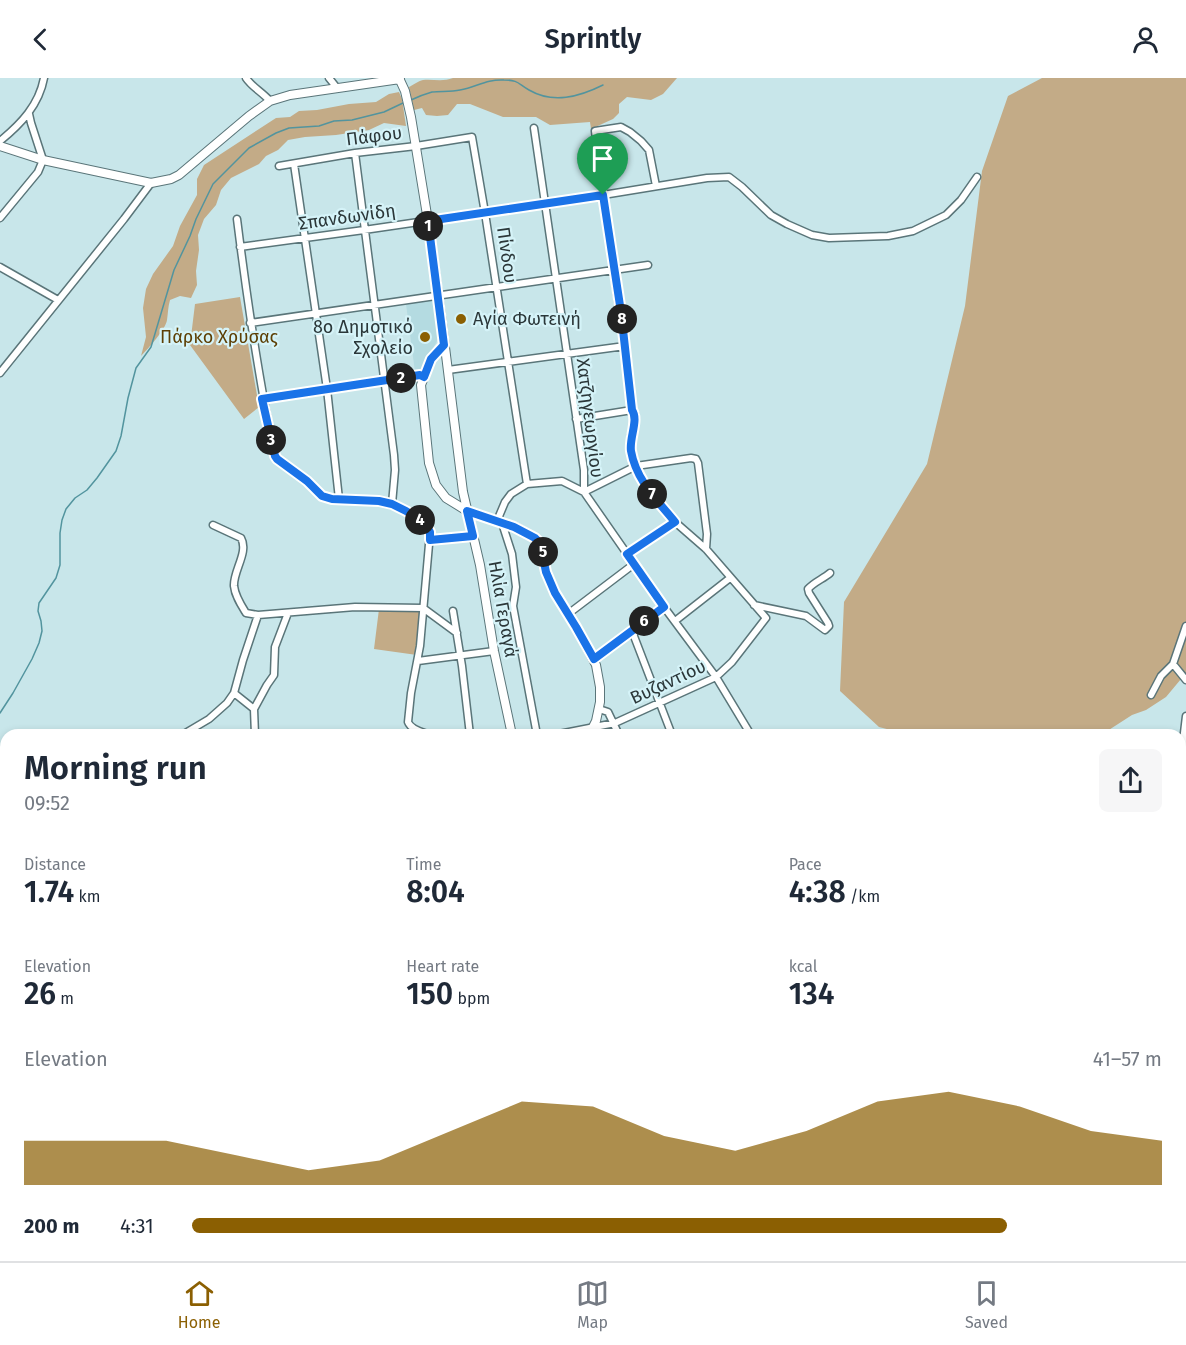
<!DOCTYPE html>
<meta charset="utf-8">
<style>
:root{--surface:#fff;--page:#f6f6f7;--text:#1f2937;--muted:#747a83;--line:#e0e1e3;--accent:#8b5f02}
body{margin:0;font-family:"Fira Sans",sans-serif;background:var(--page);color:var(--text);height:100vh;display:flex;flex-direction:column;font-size:22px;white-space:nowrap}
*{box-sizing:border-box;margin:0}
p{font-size:20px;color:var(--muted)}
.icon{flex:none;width:33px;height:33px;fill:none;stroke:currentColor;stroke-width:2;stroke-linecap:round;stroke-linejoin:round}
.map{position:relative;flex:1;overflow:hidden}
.side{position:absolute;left:0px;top:651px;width:1186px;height:532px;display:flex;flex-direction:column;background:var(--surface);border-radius:18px 18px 0 0;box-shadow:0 3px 9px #0003}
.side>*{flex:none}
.pin{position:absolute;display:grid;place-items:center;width:51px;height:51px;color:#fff;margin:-62px -26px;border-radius:50% 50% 50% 0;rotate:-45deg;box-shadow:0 0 6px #0007}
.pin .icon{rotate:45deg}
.km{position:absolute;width:30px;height:30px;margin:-15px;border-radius:50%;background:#222;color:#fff;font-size:16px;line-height:30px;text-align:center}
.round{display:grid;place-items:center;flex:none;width:63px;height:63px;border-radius:9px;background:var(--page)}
.headline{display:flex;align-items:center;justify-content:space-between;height:102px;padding:0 24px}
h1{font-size:33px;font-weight:600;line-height:45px}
.stats{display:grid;grid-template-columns:repeat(3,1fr);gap:9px;height:102px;padding:6px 24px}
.stats div{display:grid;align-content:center}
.stats b{font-size:30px;font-weight:600}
.stats small{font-size:16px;font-weight:400}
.stats p{font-size:16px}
.chart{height:168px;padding:12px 24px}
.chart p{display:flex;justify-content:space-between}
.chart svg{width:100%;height:108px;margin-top:6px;fill:var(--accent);opacity:.7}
ul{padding:0 24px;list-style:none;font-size:20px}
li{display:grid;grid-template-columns:96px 72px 1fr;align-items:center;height:45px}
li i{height:15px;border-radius:8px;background:var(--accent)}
header{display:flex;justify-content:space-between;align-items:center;height:78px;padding:0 24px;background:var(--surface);font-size:27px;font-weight:600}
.tabs{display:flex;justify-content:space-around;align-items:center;height:84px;border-top:2px solid var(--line);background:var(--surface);font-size:16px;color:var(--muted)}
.tabs a{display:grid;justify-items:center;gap:3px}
.tabs .current{color:var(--accent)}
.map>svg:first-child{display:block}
.built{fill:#b4dbe1}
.green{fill:#c3ab87}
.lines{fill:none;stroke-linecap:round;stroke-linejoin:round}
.stream{stroke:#52949e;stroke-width:1.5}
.minor-casing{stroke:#5a7579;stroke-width:9}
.tertiary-casing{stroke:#5a7579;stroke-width:10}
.secondary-casing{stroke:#5a7579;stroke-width:11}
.primary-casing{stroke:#fff;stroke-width:12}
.minor{stroke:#fff;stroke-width:6}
.tertiary{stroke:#fff;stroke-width:8}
.secondary{stroke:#fff;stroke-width:8}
.primary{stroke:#f1d3a6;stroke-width:9}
.route-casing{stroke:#fff;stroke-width:12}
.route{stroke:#1a73e8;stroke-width:8}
.poi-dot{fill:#8b5f02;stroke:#d5f3f8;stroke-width:2}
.labels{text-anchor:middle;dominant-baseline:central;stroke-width:4.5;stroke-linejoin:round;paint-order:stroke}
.street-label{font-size:18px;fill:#2b3739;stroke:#d5f3f8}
.poi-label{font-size:18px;fill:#2b3739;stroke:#d5f3f8;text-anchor:start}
.park-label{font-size:18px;fill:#5d3f05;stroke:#d5f3f8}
</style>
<header><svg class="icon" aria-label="back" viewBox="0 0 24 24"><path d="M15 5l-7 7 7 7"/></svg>Sprintly<svg class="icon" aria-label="person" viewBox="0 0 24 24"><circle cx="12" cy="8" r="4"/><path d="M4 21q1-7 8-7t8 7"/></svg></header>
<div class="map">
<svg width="1186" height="1183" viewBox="0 0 1186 1183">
<rect width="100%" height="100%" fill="#c8e6ea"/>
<path class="built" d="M 437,221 L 442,254 L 421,292 L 417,295 L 415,294 L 406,226 Z"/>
<path class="green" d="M 453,0 L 677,0 L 663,16 L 651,22 L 627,19 L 619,26 L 619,35 L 613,41 L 591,51 L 590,44 L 550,47 L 536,39 L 503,39 L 470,26 L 457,26 L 448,37 L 437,38 L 426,37 L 422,30 L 414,32 L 409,9 C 413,7 418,3 423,2 C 433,1 443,4 453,0 Z
M 1042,0 L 1186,0 L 1186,595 L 1166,619 L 1146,632 L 1132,637 L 1101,657 L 910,657 L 879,649 L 840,613 L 844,524 L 927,386 L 965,228 L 982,93 L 1008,18 Z
M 399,14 L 402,21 L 406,48 L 384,45 L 369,52 L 336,57 L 305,59 L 288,62 L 278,72 L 266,78 L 259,86 L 231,100 L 221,112 L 216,127 L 204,141 L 198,157 L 199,172 L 196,193 L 197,207 L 191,220 L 180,218 L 170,222 C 168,229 168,235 167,242 C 166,251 148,271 141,278 L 146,259 L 143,230 L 146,211 L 153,196 L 173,168 L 180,148 L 197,117 L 197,101 L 204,87 L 276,40 L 290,39 L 299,33 L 317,32 L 349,26 L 376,24 L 389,16 Z
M 240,219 L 259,329 L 244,341 L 190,267 L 195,226 Z
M 379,531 L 420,532 L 417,577 L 374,571 Z"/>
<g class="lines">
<path class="stream" d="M 411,22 C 417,19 425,16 432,14 C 441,13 451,14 460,12 C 477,9 486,1 504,2 C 519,2 518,6 529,12 C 553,26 579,19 603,7
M 0,635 L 13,615 L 32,581 L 39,565 L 42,553 L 41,543 L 38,533 L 39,525 L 56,500 L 60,487 L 60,455 L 62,442 L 66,431 L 75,420 L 87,412 L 97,400 L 116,373 L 121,358 L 128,320 L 136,290 L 151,269 L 174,192 L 190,158 L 196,141 L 213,106 L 249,70 L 276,55 L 289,50 L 319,48 L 334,43 L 352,42 L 384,34 L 403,25"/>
<g class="minor-casing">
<path id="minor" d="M 246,0 C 252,9 262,14 270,23
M 329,0 L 337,10
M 534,50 L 584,392 L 584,414 L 664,529 L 716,599 L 751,657
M 0,63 C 21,46 39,27 44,0
M 355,75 L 394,377 L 395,392 L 392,426
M 294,86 L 327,311 L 339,421
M 279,88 L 355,75 L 416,68 L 472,59 L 485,135 L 527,406
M 0,140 L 38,94 L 43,82 L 31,45 L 29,36
M 237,141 C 247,221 258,299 275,378 L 277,381 L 307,403 L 322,418 L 332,421 L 379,423 L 392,426 L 406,433 L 423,444 L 430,455 L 420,568 L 411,615 L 408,644 C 411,652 423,654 430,657
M 240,169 L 364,152 L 603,117 L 707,100 L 729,99 L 742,109 L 771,137 L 787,146 L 812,157 L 829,160 L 888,158 L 913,153 L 946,137 L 961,122 L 977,99
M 0,189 L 58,222
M 250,245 L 648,187
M 448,292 L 625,268
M 0,295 L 124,141 L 151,105
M 263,321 L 420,297 L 424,299
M 576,341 L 632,332
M 497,443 L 505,424 L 511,416 L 527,406 L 562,403 L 584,414 L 636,388 L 691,380 L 696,381 L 698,385 L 707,456 L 706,471
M 502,445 L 512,476 L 515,501 L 516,509 L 513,528 L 537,657
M 213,447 L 241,460 C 249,474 233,493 234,508 C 235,518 241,527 246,535 L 258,537 L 355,529 L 423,530
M 430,462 L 473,458
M 627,476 L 675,444
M 754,527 L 806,538 L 825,552 L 829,548 L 828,545 L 809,515 L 808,511 C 814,504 823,501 830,495
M 423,530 L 457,555
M 453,533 L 462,588 L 470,657
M 568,536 L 634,486
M 675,543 L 730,500
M 632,553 L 672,657
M 594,581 L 664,529
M 418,583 L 494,573
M 1173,586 L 1186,602
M 234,615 L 254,631
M 1151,617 L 1161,598 L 1173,586 L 1186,548
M 599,631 L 608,634 L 619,657
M 182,657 L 209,641 L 227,625 L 234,615 L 243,582 L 258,537
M 255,657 L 254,631 L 267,607 L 274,597 L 275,569 L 288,535
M 554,657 L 615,645 L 716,599 L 732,584 L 766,540 L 706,471 L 675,444 L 645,407 L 640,399 L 631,374 L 631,358 L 634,347 L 635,336 L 632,332 C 622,239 606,146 595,53 L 621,49 L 630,54 L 641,63 L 649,72 L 656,108
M 1085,657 L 1092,657
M 1185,679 L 1183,663 L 1186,638
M 0,852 L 6,846
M 0,880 L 6,882
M 1180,1091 L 1186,1096
M 1180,1153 L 1184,1159 L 1184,1164 L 1180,1168
M 353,1178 L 355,1183
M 1067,1178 L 1068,1183
M 92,1183 L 94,1181 L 182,1181 L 262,1178
M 274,1183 L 274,1178
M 1165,1183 L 1171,1178"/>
</g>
<g class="tertiary-casing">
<path id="tertiary" d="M 399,0 L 405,13 L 411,39 L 428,143 L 442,245 L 463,414 L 480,487 L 494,573 L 512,657
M 0,68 L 43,82 L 151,105 L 171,101 L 179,97 L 249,38 L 270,23 L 290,17 L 400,1
M 444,267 L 431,281 L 421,307 L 429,385 L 436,407 L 446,420 L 467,433 L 515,449 L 535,460 L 540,465 L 546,494 L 555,515 L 576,549 L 596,587 L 600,609 L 600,624 L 596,643 L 589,657"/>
</g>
<g class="secondary-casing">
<path id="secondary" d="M 0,1154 L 6,1153
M 0,1160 L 6,1160
M 396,1178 L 406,1183
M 411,1178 L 427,1183
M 505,1183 L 589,1178
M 598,1183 L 645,1180 L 655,1181"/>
</g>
<g class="primary-casing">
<path id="primary" d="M 654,1178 L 657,1183
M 673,1178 L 768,1183
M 664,1183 L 666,1182"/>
</g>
<use href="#minor" class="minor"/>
<use href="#tertiary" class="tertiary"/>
<use href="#secondary" class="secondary"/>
<use href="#primary" class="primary"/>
</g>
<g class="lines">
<g class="route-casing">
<path id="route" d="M 603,117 L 621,234 L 632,332 C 639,342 629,360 631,373 C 636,402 657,422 675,444 L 627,476 L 664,529 L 594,581 L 576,549 L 555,515 L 546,494 L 540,465 L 535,460 L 514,449 L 467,433 L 473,458 L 430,462 L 430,454 L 427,449 L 423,444 L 406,433 L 392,426 L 379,423 L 332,421 L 322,418 L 307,403 L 277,381 L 275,378 L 262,321 L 420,297 L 424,299 L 431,281 L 444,267 L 428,143 Z"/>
</g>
<use href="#route" class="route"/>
</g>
<g class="poi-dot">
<circle cx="461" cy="241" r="6"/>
<circle cx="425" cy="259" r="6"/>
</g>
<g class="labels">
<g class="street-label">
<text transform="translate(374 58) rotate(-7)">Πάφου</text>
<text transform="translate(347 139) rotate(-8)">Σπανδωνίδη</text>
<text transform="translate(507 177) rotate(82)">Πίνδου</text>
<text transform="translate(590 340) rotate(83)">Χατζηγεωργίου</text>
<text transform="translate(503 531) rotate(80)">Ηλία Γεραγά</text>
<text transform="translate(668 604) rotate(-25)">Βυζαντίου</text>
</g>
<g class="poi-label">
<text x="473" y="241">Αγία Φωτεινή</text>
<text x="413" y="249" text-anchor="end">8ο Δημοτικό<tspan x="413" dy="21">Σχολείο</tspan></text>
</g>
<g class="park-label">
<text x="219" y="259">Πάρκο Χρύσας</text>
</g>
</g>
</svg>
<div class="pin" style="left:603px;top:117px;background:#1e9e55"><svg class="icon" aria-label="arrive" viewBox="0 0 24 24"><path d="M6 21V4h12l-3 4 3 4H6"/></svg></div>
<b class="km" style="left:428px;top:148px">1</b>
<b class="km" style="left:401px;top:300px">2</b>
<b class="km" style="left:271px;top:362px">3</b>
<b class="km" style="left:420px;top:442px">4</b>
<b class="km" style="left:543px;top:474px">5</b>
<b class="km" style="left:644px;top:543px">6</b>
<b class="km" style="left:652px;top:416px">7</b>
<b class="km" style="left:622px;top:241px">8</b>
<section class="side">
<div class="headline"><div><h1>Morning run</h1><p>09:52</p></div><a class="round"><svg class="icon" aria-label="share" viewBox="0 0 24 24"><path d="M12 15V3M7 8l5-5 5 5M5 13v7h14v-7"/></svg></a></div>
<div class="stats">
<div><p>Distance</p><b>1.74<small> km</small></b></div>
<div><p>Time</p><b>8:04</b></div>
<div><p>Pace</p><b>4:38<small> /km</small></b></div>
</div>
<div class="stats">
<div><p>Elevation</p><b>26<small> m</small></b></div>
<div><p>Heart rate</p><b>150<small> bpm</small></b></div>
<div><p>kcal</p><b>134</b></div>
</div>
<div class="chart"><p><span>Elevation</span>41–57 m</p>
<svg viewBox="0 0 160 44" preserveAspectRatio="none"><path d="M0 44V26L10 26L20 26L30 32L40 38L50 34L60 22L70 10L80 12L90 24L100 30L110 22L120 10L130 6L140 12L150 22L160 26V44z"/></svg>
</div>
<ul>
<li><b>200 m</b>4:31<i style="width:84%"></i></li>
</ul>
</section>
</div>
<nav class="tabs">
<a class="current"><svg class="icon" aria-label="home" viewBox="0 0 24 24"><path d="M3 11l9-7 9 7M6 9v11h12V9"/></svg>Home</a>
<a><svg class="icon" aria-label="map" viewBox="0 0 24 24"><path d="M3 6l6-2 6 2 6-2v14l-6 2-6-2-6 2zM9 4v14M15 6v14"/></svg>Map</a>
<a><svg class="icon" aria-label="saved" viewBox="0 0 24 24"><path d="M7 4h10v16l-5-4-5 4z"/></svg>Saved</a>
</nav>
